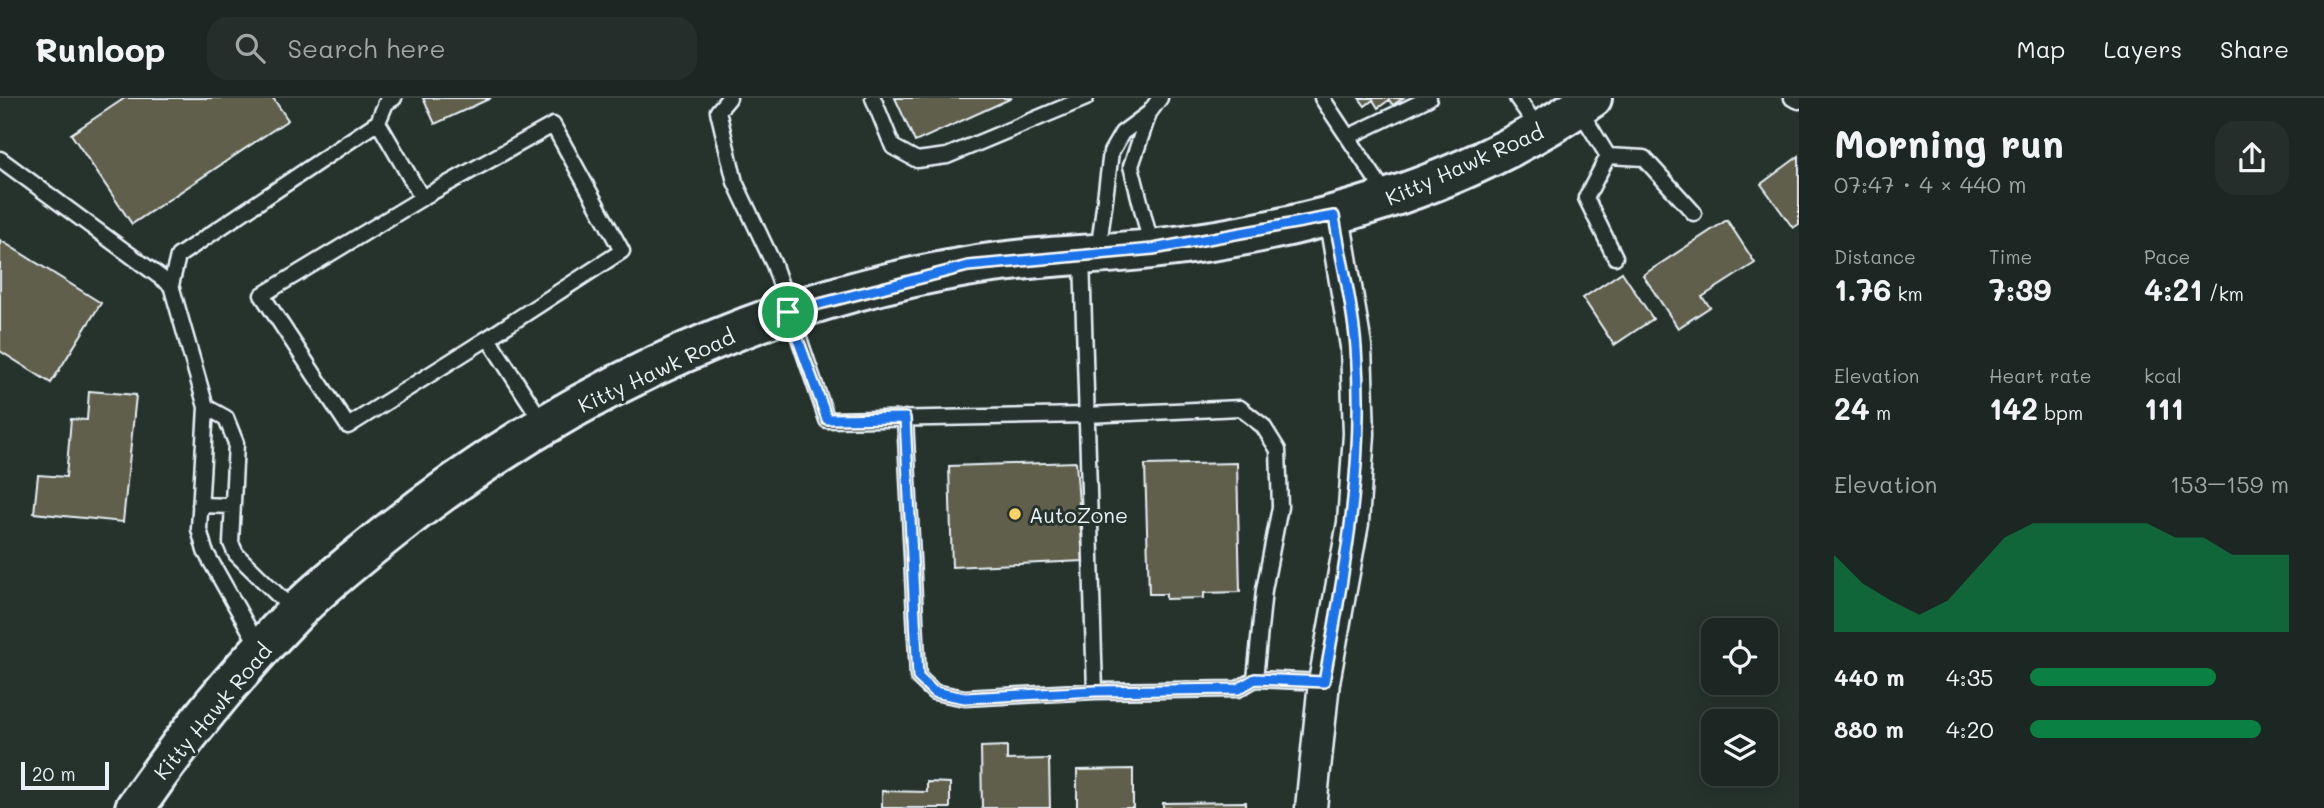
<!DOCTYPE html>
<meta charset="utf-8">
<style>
:root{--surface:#1c2622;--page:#252e2a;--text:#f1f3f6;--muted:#a0a5a5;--line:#3a4340;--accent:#0b8043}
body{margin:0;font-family:Mali,sans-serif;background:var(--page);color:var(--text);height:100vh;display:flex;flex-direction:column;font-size:26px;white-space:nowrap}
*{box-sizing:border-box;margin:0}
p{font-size:23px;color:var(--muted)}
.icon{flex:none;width:38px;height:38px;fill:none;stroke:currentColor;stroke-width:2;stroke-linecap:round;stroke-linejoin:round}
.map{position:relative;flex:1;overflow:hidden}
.side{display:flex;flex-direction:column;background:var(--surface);width:525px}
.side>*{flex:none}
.controls{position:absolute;left:1701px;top:520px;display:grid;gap:14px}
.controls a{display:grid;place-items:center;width:77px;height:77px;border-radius:14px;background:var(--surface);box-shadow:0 4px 18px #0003,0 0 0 2px var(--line);font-size:35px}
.scale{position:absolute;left:21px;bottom:18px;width:88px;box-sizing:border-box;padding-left:7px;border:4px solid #e8f1f8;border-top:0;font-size:19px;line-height:24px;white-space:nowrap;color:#e8f1f8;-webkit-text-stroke:5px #26332d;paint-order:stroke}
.pin{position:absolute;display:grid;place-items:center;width:60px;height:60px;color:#fff;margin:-30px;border:4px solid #fff;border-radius:50%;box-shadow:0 2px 7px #0007}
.round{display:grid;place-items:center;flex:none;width:74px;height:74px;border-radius:21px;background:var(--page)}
.head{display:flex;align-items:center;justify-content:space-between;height:119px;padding:0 35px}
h1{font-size:38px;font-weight:700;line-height:52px}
.stats{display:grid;grid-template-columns:repeat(3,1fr);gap:10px;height:119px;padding:7px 35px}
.stats div{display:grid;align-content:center}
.stats b{font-size:30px;font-weight:700}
.stats small{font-size:19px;font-weight:400}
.stats p{font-size:19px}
.chart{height:196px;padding:14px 35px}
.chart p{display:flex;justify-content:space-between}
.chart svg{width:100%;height:126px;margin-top:7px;fill:var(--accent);opacity:.7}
ul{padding:0 35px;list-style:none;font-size:23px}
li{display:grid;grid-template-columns:112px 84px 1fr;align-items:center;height:52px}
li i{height:18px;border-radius:9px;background:var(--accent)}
header{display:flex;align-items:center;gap:42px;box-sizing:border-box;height:98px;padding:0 35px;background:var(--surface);border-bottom:2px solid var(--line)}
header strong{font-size:33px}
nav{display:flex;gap:38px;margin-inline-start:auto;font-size:24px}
.search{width:490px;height:63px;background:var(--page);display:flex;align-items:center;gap:18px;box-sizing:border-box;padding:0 24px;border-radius:21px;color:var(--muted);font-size:26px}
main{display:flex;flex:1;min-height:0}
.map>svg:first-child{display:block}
.building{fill:#615f4b;stroke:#e8f1f8;stroke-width:2}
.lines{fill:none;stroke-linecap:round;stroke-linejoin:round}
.service-casing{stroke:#e8f1f8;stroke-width:19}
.minor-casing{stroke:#e8f1f8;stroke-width:35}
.secondary-casing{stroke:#e8f1f8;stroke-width:44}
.service{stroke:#26332d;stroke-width:14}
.minor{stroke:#26332d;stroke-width:30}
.secondary{stroke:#26332d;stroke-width:38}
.route-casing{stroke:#fff;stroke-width:14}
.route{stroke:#1a73e8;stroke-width:9}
.poi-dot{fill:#ffd166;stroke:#26332d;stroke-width:2.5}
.labels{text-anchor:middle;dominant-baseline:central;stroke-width:6;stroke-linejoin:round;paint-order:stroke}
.street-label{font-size:21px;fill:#e8f1f8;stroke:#26332d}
.poi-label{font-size:21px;fill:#e8f1f8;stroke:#26332d;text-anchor:start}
</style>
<header>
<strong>Runloop</strong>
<div class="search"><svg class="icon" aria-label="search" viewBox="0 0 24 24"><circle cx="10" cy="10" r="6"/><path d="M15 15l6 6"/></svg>Search here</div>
<nav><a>Map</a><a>Layers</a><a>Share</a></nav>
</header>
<main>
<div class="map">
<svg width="1799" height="710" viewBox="0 0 1799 710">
<rect width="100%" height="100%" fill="#26332d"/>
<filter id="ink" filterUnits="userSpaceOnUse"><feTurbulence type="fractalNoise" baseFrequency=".0143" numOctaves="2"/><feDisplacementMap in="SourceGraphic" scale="14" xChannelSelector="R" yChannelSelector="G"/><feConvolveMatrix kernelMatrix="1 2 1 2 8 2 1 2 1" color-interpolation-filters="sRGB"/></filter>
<g filter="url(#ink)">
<path class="building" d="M 125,0 L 273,0 L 288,22 L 132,126 L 71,36 Z
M 423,0 L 491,0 L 435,26 Z
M 895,0 L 1012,0 L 915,44 Z
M 1359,0 L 1403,0 L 1393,7 L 1389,2 L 1378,10 L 1373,2 L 1365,8 Z
M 1799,58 L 1799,126 L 1793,130 L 1761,86 Z
M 1727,122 L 1755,165 L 1702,199 L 1710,209 L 1678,230 L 1643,177 Z
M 0,142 L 101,205 L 51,285 L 0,253 Z
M 1622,174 L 1653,221 L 1614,247 L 1583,200 Z
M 89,293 L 136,297 L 123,424 L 34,415 L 38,377 L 66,379 L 71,321 L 87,322 Z
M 1076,364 L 1083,463 L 952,469 L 949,368 Z
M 1237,365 L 1240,494 L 1204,495 L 1204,500 L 1166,501 L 1166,496 L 1149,496 L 1145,367 Z
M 1007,648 L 1007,662 L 1049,661 L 1050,710 L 982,710 L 981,649 Z
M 1133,671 L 1133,710 L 1077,710 L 1077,672 Z
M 927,684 L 950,685 L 950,710 L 882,710 L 882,693 L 927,694 Z
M 1246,704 L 1246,710 L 1163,710 L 1163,705 Z"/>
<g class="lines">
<g class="service-casing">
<path id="service" d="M 729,0 L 718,13 L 735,84 L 774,167 L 827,322 L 1086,317 L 1240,310 L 1263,328 L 1278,352 L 1280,409 L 1264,492 L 1255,581
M 873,0 L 893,49 L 917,62 L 947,58 L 1086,0
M 1322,0 L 1387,98
M 1517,0 L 1539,31
M 1792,0 L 1799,3
M 1579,11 L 1608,58 L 1586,100 L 1615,159
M 1149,15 L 1160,0
M 378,24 L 386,5 L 394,0
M 1348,39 L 1429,0
M 1608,58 L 1644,60 L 1694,115
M 0,61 L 171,187 L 206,309 L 199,431 L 205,453 L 259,549
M 422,100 L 553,27 L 622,153 L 488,240 L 543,325
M 1098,155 L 1111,54 L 1122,35 L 1149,15 L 1131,68 L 1152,150
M 1082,159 L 1095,593 L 1238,591 L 1255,581 L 1324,584
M 171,187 L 178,158 L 378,24 L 422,100 L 262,197 L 348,328 L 488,240
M 206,309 L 226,320 L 236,345 L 231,445 L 236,456 L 294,513
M 905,320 L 918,579 L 934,594 L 965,600 L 1095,593
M 200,407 L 233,408"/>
</g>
<g class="minor-casing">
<path id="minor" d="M 1311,710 L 1324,584 L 1353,425 L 1359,336 L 1356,248 L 1334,118"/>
</g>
<g class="secondary-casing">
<path id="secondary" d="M 135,710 C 182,641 237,574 295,515 C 320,489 350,466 378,443 C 547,306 751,205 966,169 C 1027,158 1090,158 1151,151 C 1305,134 1464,89 1592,0"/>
</g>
<use href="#service" class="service"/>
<use href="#minor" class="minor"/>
<use href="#secondary" class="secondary"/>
</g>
</g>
<g class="lines" filter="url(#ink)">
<g class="route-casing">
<path id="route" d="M 1334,118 C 1341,162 1353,206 1356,250 C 1365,365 1345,471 1324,584 L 1255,581 L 1238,591 L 1095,593 L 965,600 L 934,594 L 918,579 L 905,320 L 827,321 L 788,214 L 968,168 L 1153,151 Z"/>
</g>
<use href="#route" class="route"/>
</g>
<circle class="poi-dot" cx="1015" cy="416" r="7"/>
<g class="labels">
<g class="street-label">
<text transform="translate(1464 66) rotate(-24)">Kitty Hawk Road</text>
<text transform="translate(656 272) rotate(-25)">Kitty Hawk Road</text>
<text transform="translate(212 613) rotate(-50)">Kitty Hawk Road</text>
</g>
<g class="poi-label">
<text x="1029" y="416">AutoZone</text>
</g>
</g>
</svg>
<div class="controls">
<a><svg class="icon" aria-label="locate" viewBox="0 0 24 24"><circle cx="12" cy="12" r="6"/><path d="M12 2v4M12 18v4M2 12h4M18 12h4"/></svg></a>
<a><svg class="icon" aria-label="layers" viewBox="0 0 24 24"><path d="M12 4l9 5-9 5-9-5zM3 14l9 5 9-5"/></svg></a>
</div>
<div class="scale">20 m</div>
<div class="pin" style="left:788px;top:214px;background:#1e9e55"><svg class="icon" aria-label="arrive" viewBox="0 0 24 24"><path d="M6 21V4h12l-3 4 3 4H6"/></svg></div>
</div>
<section class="side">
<div class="head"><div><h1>Morning run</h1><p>07:47 · 4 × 440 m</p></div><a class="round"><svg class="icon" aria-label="share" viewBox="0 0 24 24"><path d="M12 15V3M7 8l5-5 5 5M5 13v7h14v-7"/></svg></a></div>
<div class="stats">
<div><p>Distance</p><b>1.76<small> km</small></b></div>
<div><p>Time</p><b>7:39</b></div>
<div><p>Pace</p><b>4:21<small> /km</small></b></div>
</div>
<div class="stats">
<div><p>Elevation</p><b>24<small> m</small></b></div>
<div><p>Heart rate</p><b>142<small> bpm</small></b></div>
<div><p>kcal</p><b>111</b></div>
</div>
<div class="chart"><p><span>Elevation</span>153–159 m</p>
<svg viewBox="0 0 160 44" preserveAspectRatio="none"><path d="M0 44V17L10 27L20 33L30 38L40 33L50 22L60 11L70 6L80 6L90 6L100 6L110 6L120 11L130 11L140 17L150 17L160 17V44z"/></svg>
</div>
<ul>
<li><b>440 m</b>4:35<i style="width:72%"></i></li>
<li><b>880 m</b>4:20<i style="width:89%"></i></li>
</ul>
</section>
</main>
